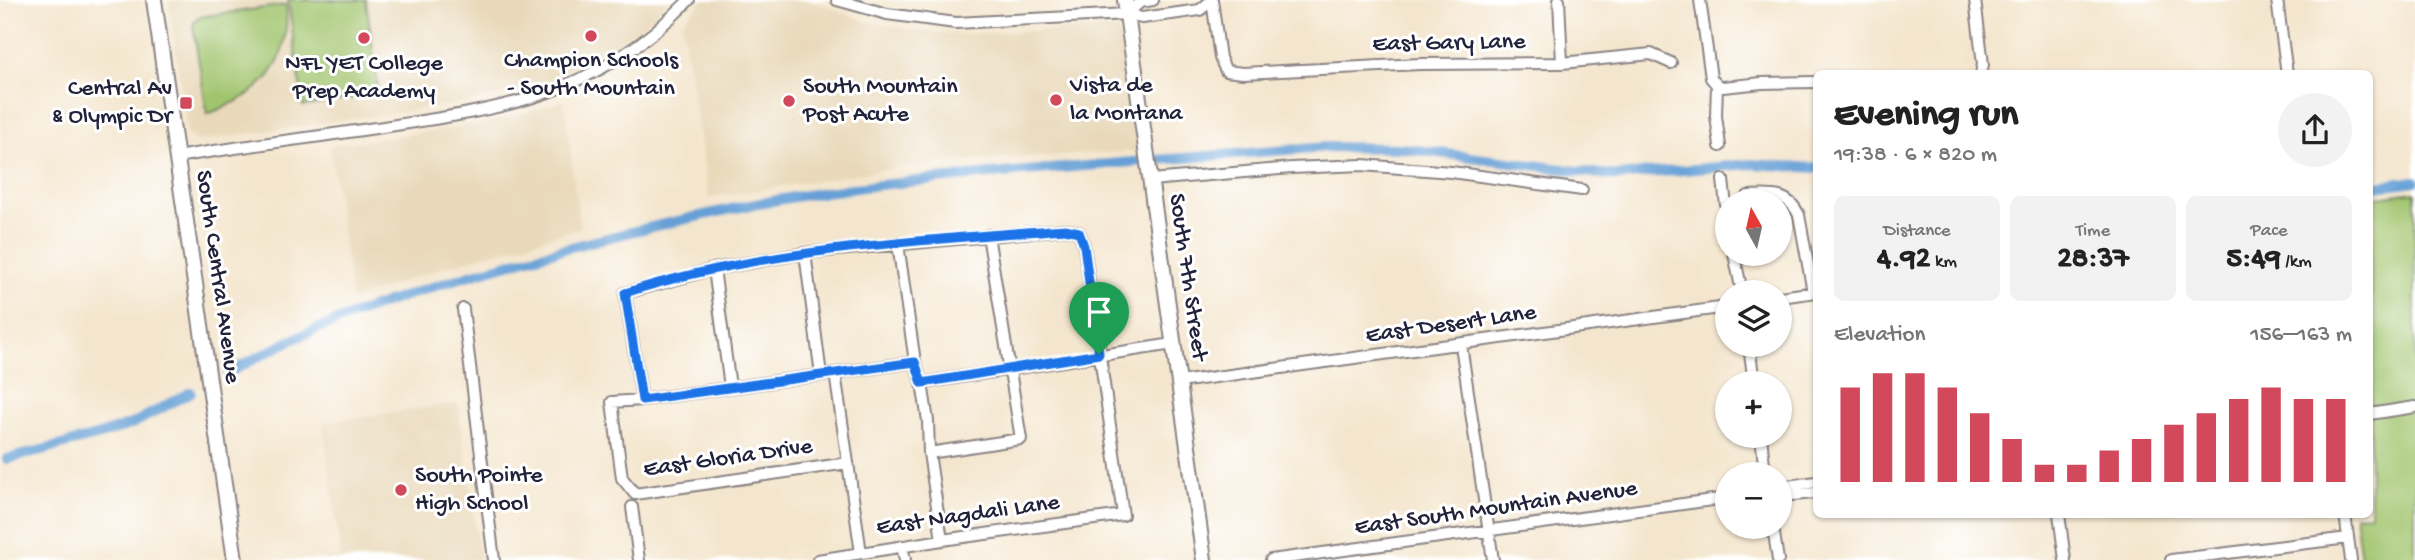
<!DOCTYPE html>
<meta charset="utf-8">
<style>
:root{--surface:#fff;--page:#f2f2f2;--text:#222;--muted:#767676;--accent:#d1495b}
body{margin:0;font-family:"Gochi Hand",sans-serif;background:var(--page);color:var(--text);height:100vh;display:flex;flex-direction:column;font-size:26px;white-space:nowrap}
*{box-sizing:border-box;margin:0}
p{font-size:23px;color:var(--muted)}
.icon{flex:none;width:38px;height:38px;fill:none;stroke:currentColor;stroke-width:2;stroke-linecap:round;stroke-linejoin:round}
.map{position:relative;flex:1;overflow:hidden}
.side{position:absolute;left:1813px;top:70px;width:560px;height:448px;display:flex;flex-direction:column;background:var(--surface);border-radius:10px;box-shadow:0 2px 5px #0004}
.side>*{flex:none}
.needle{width:46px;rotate:352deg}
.controls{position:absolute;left:1715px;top:189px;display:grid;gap:14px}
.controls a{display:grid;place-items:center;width:77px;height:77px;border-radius:50%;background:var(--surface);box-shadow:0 2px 5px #0004;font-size:35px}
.pin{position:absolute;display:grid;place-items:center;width:60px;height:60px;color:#fff;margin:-72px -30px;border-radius:50% 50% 50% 0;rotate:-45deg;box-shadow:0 0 7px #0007}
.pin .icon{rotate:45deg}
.round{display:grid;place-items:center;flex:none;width:74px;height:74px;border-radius:37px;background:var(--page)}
.summary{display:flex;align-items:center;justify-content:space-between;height:119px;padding:0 21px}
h1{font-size:38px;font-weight:700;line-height:52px}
.figures{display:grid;grid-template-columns:repeat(3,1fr);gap:10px;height:119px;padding:7px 21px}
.figures div{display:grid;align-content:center;border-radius:10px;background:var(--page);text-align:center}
.figures b{font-size:30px;font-weight:700}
.figures small{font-size:19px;font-weight:400}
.figures p{font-size:19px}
.chart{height:196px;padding:14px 21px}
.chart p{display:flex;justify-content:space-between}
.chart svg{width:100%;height:126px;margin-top:7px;stroke:var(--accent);stroke-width:6}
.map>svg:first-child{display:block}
.built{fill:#e9d9ba}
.green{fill:#a1c46d;stroke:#627354;stroke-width:2}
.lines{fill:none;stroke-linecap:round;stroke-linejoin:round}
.canal{stroke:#66a0d6;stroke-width:10}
.minor-casing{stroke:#8b8484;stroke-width:14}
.major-casing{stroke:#8b8484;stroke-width:18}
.minor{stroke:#fff;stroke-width:10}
.major{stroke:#fff;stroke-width:14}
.route-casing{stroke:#fff;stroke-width:14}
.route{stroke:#1a73e8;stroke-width:9}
.poi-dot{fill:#d1495b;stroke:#fff;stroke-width:2.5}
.labels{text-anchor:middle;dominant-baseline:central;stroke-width:6;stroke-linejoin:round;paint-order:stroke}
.street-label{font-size:24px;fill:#22223b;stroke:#fff}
.poi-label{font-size:24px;fill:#22223b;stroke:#fff;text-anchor:start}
</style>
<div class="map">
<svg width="2415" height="560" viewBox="0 0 2415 560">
<rect width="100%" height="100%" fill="#fff"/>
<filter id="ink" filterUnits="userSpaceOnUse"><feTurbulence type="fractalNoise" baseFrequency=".0143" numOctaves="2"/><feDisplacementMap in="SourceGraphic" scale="14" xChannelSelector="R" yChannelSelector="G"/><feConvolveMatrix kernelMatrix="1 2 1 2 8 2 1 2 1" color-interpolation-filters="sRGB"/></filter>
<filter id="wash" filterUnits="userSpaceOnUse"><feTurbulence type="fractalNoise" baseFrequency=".00686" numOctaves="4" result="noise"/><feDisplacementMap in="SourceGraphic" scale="28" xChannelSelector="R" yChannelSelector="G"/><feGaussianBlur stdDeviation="1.57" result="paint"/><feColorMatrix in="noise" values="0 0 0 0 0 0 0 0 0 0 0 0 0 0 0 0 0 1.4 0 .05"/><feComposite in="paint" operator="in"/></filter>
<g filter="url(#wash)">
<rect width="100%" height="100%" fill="#f4e6ce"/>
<path class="built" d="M 169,0 L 670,0 L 643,26 L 616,45 L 553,78 L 529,87 L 469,102 L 198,141 L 188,135 Z
M 703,0 L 808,0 L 865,21 L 914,31 L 952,34 L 1112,28 L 1118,31 L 1123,38 L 1138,151 L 1001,158 L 899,167 L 709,198 L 682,23 Z
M 564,101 L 580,228 L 447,266 L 352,300 L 330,146 L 492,122 Z
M 458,403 L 480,560 L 323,560 L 341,557 L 323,423 Z"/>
<path class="green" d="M 288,0 L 366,0 L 379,94 L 303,106 Z
M 286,5 C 291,67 262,95 207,114 L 193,25 L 198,17 Z
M 2415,192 L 2415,560 L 2361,560 L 2355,515 L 2370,514 L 2370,198 Z"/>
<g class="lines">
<path class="canal" d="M 1156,160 L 1327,147 L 1401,148 L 1616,176 L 1751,164 L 1816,168
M 2370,187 L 2415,181
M 228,373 C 253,360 278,346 303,335 C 408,290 520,259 631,232 C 702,215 775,198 848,189 C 946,176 1045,170 1143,161
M 7,459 L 100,435 L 134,423 L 191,392"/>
</g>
</g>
<g filter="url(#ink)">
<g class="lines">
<g class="minor-casing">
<path id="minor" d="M 837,0 L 887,14 L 956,23 L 1127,14 L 1142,18 L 1200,10 L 1212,0
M 1212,0 L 1220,58 L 1226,71 L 1243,73 L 1420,64 L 1562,63 L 1651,54 L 1671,63
M 1559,0 L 1562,63
M 1700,0 L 1711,78 L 1717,85 L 1716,116 L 1720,146
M 1975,0 L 1983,64 L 1981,74
M 2277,0 L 2287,74
M 1127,14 L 1140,2 L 1153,0
M 1717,85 L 1723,87 L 1762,83 L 1816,82
M 176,157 C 243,146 310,138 376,128 C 503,109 595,97 689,0
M 1151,180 L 1292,168 L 1362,165 L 1451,172 L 1582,190
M 1723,180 L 1727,214
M 1744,201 L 1748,196 C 1770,195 1788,192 1799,215 L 1813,292
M 898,244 L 915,362 L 922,383 L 928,421 L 929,453 L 942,540
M 805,253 L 821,375
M 1734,254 L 1742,292
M 714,269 L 730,387
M 1780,297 L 1816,292
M 463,309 L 494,560
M 1461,345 L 1493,560
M 1749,345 L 1754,383
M 835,373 L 861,553
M 1179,382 L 1727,307
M 922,383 L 1173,344
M 642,400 L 625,293 L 714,269 L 805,253 L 1065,229 L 1079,232 L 1084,246 L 1123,515 L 942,540 L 818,560
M 2370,414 L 2415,407
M 1761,436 L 1765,474
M 929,453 L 1021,439 L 988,235
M 848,463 L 635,494 L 622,478 L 612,402 L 642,400 L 915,362
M 1780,487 L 1816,482
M 1780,496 L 1816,493
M 632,507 L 639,560
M 2059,514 L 2065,560
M 2345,514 L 2351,560
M 1773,527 L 1778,560
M 902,546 L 905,560
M 1271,560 L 1727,498
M 2171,560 L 2348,538"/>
</g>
<g class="major-casing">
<path id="major" d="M 154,0 L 235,560
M 1125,0 L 1204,560"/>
</g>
<use href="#minor" class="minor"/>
<use href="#major" class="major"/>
</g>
</g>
<g class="lines" filter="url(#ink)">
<g class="route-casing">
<path id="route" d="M 1065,229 L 1079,232 L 1084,246 L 1099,354 L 922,383 L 915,362 L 642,400 L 625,293 C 764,248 920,241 1065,229 Z"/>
</g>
<use href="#route" class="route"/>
</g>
<g class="poi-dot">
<circle cx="591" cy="36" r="7"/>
<circle cx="364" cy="38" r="7"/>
<circle cx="1056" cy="100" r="7"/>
<circle cx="789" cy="101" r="7"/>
<rect x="179" y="96" width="14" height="14" rx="3.5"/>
<circle cx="401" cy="490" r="7"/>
</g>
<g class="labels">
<g class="street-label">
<text transform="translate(1449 44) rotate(-1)">East Gary Lane</text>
<text transform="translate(217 277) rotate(82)">South Central Avenue</text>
<text transform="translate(1187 277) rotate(82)">South 7th Street</text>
<text transform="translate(1451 325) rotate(-8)">East Desert Lane</text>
<text transform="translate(728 459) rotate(-8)">East Gloria Drive</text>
<text transform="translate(1496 509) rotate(-8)">East South Mountain Avenue</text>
<text transform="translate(968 516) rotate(-8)">East Nagdali Lane</text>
</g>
<g class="poi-label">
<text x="591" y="61" text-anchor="middle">Champion Schools<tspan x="591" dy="28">- South Mountain</tspan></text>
<text x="364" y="64" text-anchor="middle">NFL YET College<tspan x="364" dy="28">Prep Academy</tspan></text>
<text x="1070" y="86">Vista de<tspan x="1070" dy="28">la Montana</tspan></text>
<text x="803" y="87">South Mountain<tspan x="803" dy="28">Post Acute</tspan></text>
<text x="172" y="89" text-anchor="end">Central Av<tspan x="172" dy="28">&amp; Olympic Dr</tspan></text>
<text x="415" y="476">South Pointe<tspan x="415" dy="28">High School</tspan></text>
</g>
</g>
</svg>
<div class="controls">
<a><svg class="needle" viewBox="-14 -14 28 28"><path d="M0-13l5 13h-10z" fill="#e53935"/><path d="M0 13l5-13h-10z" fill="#767676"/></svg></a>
<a><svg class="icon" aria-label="layers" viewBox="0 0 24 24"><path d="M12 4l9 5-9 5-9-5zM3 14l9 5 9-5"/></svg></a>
<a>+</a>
<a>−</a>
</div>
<div class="pin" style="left:1099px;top:354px;background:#1e9e55"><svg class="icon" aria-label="arrive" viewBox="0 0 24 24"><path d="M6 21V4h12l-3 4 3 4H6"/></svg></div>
<section class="side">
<div class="summary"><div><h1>Evening run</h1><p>19:38 · 6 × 820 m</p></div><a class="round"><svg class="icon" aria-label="share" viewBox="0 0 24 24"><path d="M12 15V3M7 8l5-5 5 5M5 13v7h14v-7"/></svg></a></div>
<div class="figures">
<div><p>Distance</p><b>4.92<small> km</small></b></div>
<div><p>Time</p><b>28:37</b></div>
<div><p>Pace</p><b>5:49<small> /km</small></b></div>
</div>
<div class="chart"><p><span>Elevation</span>156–163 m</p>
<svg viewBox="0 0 160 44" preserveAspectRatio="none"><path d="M5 44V11M15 44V6M25 44V6M35 44V11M45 44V20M55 44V29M65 44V38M75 44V38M85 44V33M95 44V29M105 44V24M115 44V20M125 44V15M135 44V11M145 44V15M155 44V15"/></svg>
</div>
</section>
</div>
